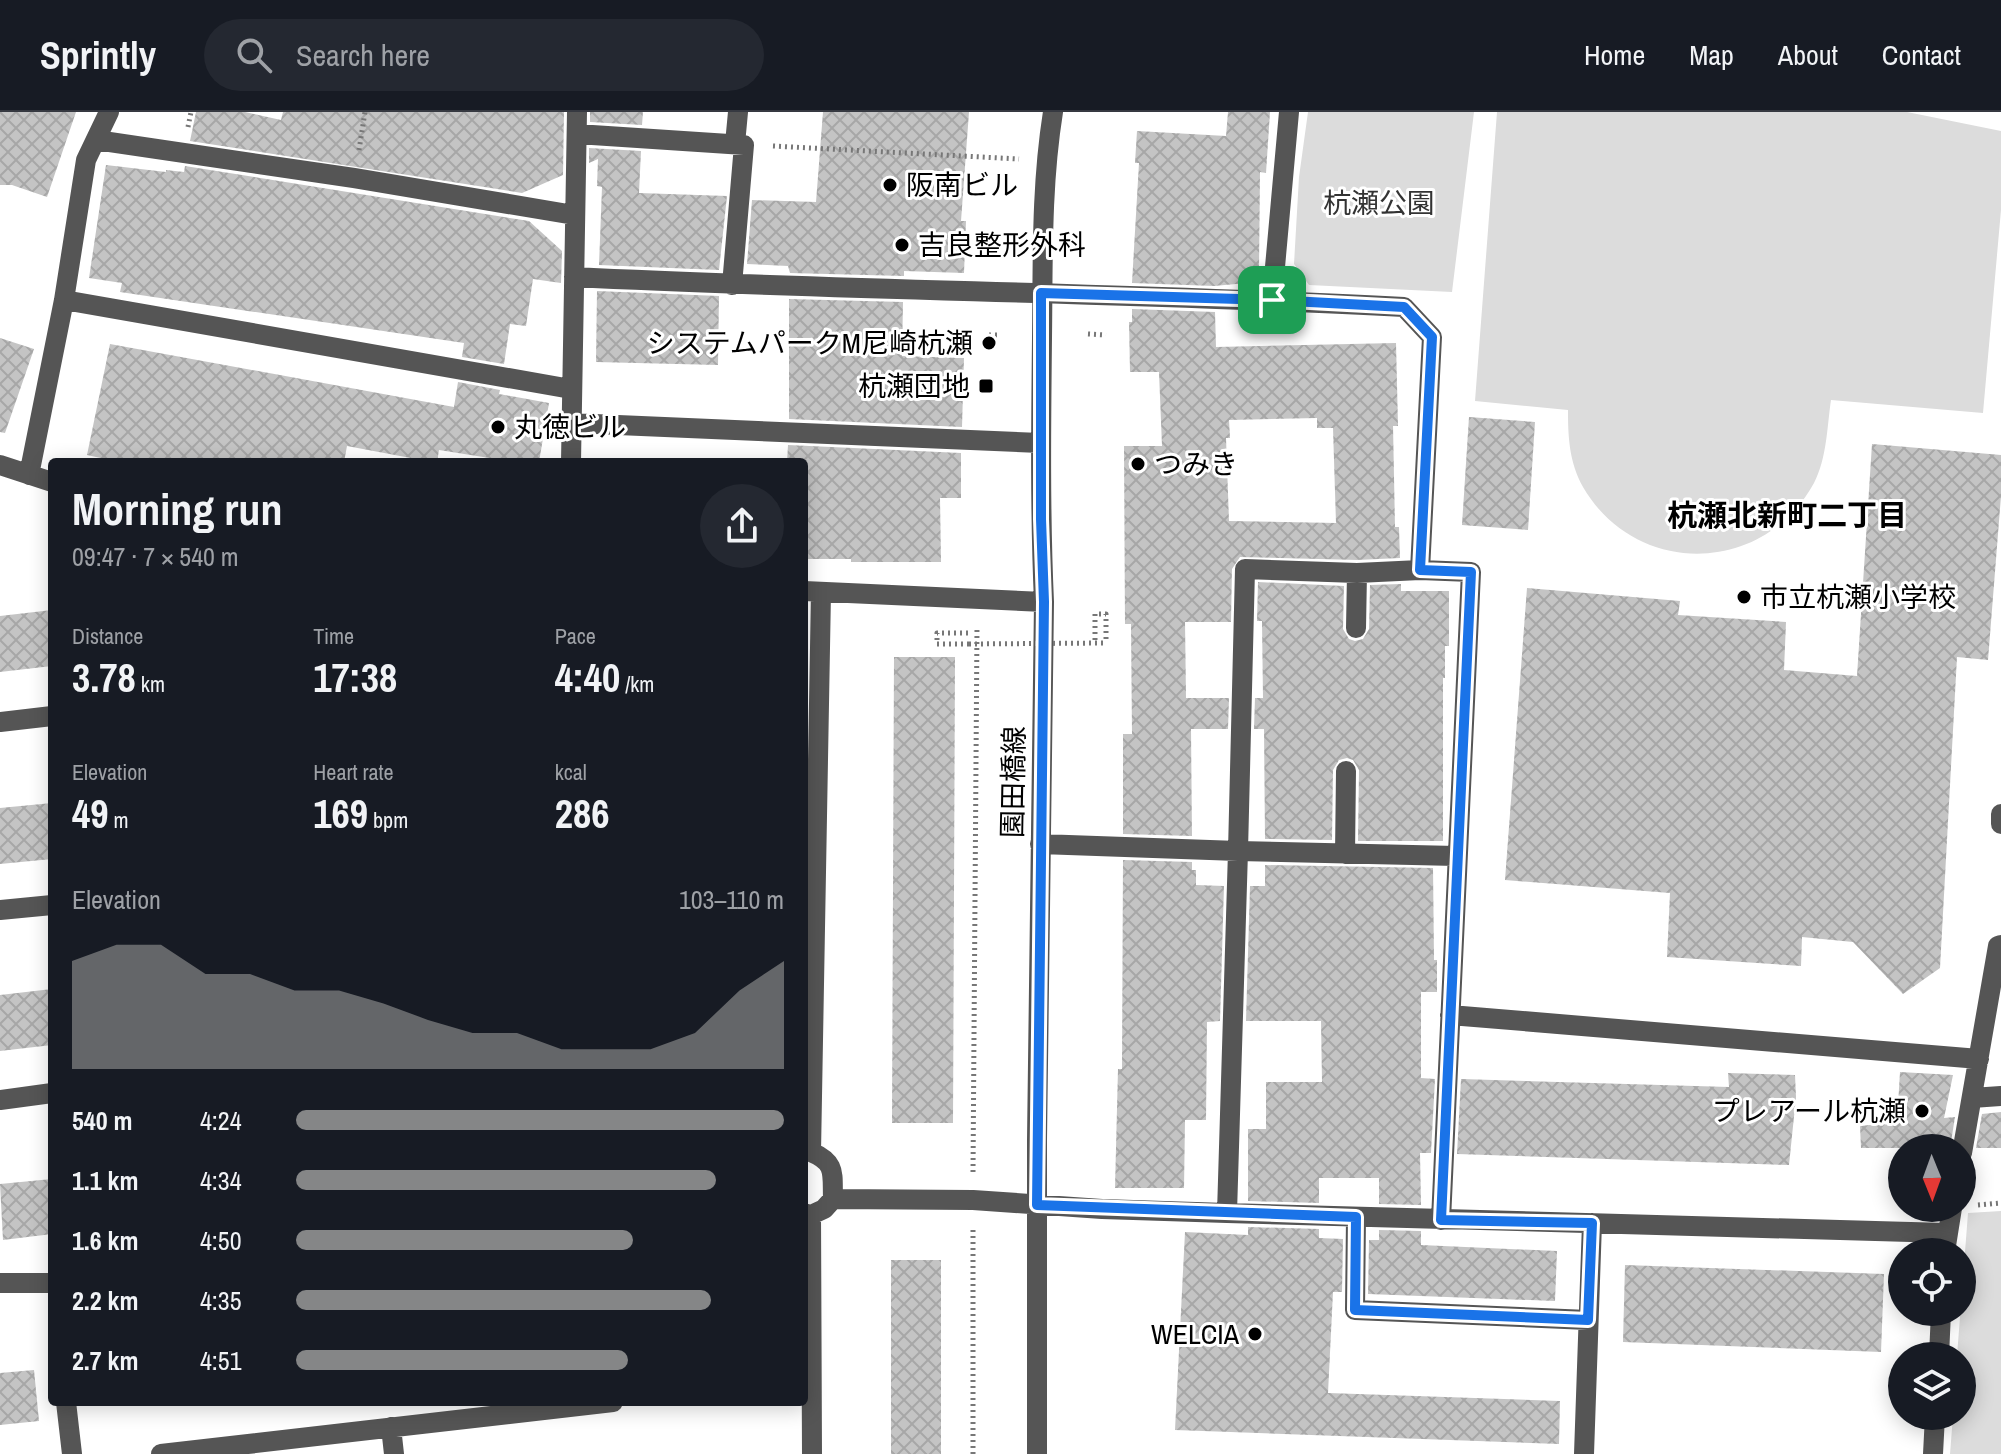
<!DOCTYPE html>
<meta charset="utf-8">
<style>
:root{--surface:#171b24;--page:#242831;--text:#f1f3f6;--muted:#9ea1a6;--line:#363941;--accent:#858687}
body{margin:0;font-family:"Archivo Narrow","Noto Sans JP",sans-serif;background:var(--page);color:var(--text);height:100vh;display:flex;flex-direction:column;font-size:30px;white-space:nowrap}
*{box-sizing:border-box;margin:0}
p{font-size:26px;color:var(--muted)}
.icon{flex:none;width:44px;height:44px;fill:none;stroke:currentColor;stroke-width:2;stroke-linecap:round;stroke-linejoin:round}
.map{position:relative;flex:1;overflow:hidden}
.details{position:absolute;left:48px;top:346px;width:760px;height:948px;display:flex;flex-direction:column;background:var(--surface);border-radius:8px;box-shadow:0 4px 20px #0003}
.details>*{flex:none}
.needle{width:52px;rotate:179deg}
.tools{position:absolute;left:1888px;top:1022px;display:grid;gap:16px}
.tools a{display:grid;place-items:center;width:88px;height:88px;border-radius:50%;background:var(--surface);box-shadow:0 4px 20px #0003;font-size:40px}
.pin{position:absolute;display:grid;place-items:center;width:68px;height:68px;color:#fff;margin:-34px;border-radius:16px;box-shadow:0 4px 12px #0006}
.round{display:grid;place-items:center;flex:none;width:84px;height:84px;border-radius:42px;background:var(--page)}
.headline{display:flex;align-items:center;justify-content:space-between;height:136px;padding:0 24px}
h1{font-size:44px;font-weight:800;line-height:60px}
.metrics{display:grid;grid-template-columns:repeat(3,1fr);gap:12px;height:136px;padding:8px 24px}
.metrics div{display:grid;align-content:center}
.metrics b{font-size:40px;font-weight:800}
.metrics small{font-size:22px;font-weight:400}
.metrics p{font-size:22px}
.chart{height:224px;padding:16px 24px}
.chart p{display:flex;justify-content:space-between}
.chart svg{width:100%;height:144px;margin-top:8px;fill:var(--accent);opacity:.7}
ul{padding:0 24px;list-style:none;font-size:26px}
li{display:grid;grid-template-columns:128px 96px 1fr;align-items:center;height:60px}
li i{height:20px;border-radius:10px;background:var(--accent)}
header{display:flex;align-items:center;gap:48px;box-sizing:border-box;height:112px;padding:0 40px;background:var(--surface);border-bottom:2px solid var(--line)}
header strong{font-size:38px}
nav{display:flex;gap:44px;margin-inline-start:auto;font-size:28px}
.search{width:560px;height:72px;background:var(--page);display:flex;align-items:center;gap:20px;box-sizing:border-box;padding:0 28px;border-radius:44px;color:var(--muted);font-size:30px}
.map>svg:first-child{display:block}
.green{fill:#dcdcdc}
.building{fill:url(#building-cross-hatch);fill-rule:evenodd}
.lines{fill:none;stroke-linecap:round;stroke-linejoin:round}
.path{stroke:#777;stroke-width:5;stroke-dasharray:2 4;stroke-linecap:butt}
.minor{stroke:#555;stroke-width:20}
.path-bridge{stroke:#777;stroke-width:5;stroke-dasharray:2 4;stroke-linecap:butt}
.route-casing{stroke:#fff;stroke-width:16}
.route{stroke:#1a73e8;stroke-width:10}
.poi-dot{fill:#000;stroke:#fff;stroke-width:3}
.labels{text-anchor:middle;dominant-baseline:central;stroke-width:6;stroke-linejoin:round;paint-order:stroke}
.poi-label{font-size:28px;fill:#000;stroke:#fff;text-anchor:start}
.park-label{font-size:28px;fill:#333;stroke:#fff}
.street-label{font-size:28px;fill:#000;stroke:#fff}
.neighbourhood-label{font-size:30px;font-weight:bold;fill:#000;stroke:#fff}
</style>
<header>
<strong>Sprintly</strong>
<div class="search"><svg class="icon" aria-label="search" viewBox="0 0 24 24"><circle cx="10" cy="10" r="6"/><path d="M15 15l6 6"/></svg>Search here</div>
<nav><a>Home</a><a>Map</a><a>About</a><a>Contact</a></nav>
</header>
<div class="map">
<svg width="2001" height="1342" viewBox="0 0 2001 1342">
<defs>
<pattern id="building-cross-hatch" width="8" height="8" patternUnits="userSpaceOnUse" patternTransform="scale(2)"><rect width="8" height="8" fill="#c4c4c4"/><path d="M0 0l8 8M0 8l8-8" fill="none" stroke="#a7a7a7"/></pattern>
</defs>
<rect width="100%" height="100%" fill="#fff"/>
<path class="green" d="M 1308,0 L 1474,0 L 1452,180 L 1309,173 L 1294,152 L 1299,65 Z
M 1497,0 L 1907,0 L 2001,19 L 2001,98 L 1983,301 L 1831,288 C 1827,315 1827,346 1814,371 C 1764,463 1636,466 1583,375 C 1569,350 1568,324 1568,298 L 1475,289 Z
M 2001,1099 L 2001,1342 L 1950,1342 L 1953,1304 L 1962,1304 L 1962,1244 L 1957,1244 L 1968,1101 Z"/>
<path class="building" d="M 0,0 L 76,0 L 47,85 L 12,73 L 0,73 Z
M 196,0 L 245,0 L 281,8 L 283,0 L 564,0 L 563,63 L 522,81 L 190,29 Z
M 590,0 L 643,0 L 642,13 L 590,10 Z
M 823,0 L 969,0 L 961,109 L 966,109 L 964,161 L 904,159 L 904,164 L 790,161 L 788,154 L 747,152 L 752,88 L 816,90 Z
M 1228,0 L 1270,0 L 1266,61 L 1260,60 L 1259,158 L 1247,171 L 1214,174 L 1132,171 L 1139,51 L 1135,51 L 1137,19 L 1226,24 Z
M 589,36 L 641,39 L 639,81 L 727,84 L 719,158 L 599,153 L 602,75 L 597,74 L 598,47 L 589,51 Z
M 106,53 L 166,60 L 166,58 L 184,60 L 185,54 L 529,109 L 562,139 L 561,171 L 533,167 L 526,214 L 510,212 L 504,252 L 462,245 L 464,231 L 120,180 L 122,171 L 89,166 Z
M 597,179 L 719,184 L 718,253 L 596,250 Z
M 789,187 L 903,190 L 902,244 L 964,246 L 962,315 L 789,307 Z
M 1132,197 L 1215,200 L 1216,235 L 1396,231 L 1398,314 L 1393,314 L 1395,415 L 1399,415 L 1400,446 L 1357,448 L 1240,445 L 1232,457 L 1231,510 L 1185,510 L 1186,586 L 1229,586 L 1228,617 L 1191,617 L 1192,724 L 1123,722 L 1123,622 L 1132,622 L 1131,512 L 1125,512 L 1124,334 L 1162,334 L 1159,260 L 1130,260 L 1129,210 L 1132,210 ZM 1317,306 L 1317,316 L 1333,316 L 1336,411 L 1229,409 L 1226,326 L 1230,326 L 1229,308 Z
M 0,226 L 34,237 L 5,321 L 0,320 Z
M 110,232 L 454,295 L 458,270 L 500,278 L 499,282 L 549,291 L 539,350 L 515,350 L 439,338 L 437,350 L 432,350 L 347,334 L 344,350 L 119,350 L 87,343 Z
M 1469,305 L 1535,310 L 1528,418 L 1462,413 Z
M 1872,332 L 2001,343 L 2001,384 L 1988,548 L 1957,545 L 1940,856 L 1903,882 L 1853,830 L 1802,825 L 1801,854 L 1667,845 L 1670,781 L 1505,768 L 1527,476 L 1680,489 L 1678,503 L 1786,510 L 1784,558 L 1857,564 Z
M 788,333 L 961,341 L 961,386 L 940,386 L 941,450 L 851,450 L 851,447 L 804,447 L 804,350 L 787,350 Z
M 1258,470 L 1344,474 L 1343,517 L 1349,527 L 1355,529 L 1363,527 L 1369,517 L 1370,473 L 1401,472 L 1401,479 L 1449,479 L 1449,534 L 1445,534 L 1445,566 L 1443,566 L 1443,729 L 1358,729 L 1359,658 L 1353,648 L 1347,646 L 1339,648 L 1333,658 L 1332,728 L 1265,727 L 1264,617 L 1254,617 L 1255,586 L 1263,586 L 1262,509 L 1257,509 Z
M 52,498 L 52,554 L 0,560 L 0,504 Z
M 894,545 L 955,545 L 953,1011 L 892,1011 Z
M 52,691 L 52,747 L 0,752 L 0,696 Z
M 1123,748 L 1192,750 L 1192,758 L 1196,758 L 1196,773 L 1224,774 L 1220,909 L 1207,910 L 1206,1008 L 1185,1008 L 1184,1076 L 1115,1076 L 1118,957 L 1122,957 Z
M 1265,753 L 1433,756 L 1434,848 L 1437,848 L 1437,880 L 1421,880 L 1421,966 L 1435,967 L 1431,1041 L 1420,1041 L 1421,1093 L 1379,1092 L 1379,1066 L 1319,1066 L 1319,1091 L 1248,1089 L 1248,1017 L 1266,1017 L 1266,970 L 1322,970 L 1321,909 L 1246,909 L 1250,774 L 1265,774 Z
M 52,877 L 52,933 L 0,939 L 0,883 Z
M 1900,960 L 1953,963 L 1944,1006 L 1955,1005 L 1950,1036 L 1861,1036 L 1860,1014 L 1897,1010 Z
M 1728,961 L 1795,963 L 1796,985 L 1789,1053 L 1457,1042 L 1461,967 L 1729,975 Z
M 2001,1000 L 2001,1036 L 1976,1036 L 1982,1002 Z
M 52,1067 L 52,1122 L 3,1128 L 0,1072 Z
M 1248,1115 L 1319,1117 L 1319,1126 L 1343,1127 L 1342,1180 L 1333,1180 L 1328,1281 L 1560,1289 L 1559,1332 L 1175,1318 L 1185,1120 L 1248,1123 Z
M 1379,1118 L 1421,1119 L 1421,1133 L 1557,1139 L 1555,1189 L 1368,1182 L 1369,1128 L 1379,1128 Z
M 891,1148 L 941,1148 L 941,1342 L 891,1342 Z
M 1625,1153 L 1884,1162 L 1881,1240 L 1623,1230 Z
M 34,1258 L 39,1309 L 0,1313 L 0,1261 Z"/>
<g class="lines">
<path class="path" d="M 188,15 L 191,0
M 773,34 L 1019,47
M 359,38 L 365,0
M 1088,222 L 1106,223
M 989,223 L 997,223
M 1095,528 L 1095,502 L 1106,502 L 1106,531
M 969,532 L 937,532 L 937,521 L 971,521
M 973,1060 L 977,514
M 1978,1093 L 2001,1091
M 973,1342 L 973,1118"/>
<path class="minor" d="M 577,22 L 744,33 L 732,173
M 96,28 L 354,66 L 574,103
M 735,32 L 738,0
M 574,165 C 850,179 1127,180 1404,195 L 1432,225 L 1420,458
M 64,188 L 571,277
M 1272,188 L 1289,0
M 571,311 L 1040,331
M 571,350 L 577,0
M 0,353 L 52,370
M 29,363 L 64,188 L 86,48 L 109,0
M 804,479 L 1044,490
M 821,480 L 811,1040 C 837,1051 832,1062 833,1087
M 1356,516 L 1357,461
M 0,610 L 52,604
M 2001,702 L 2001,712
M 1040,732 L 1238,739 L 1227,1101
M 1345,742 L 1346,659
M 0,798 L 52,793
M 1450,903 L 1979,947
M 1972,986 L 2001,984
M 0,988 L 52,981
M 1962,1041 L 1998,834 L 2001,833
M 804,1101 L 811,1103 L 824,1097 L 833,1087 L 973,1088 L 1102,1097 L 1227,1101 L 1946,1121
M 811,1103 L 812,1342
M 1356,1105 L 1355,1198 L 1588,1208
M 1441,1108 L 1471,460 L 1420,458 L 1357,461 L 1245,457 L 1238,739 L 1456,744
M 1945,1140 L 1952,1096
M 0,1171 L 52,1171
M 1939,1244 L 1941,1200
M 66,1290 L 72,1342
M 391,1315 L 394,1342
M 161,1342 L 613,1290
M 1037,1342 L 1037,1028 L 1044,490 C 1040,402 1041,314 1042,226 C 1043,150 1041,75 1053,0
M 1584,1342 L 1592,1111
M 1933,1342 L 1935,1304"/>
<path class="path-bridge" d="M 969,532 L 1106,531"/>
</g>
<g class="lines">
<g class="route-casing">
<path id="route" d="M 1041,181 L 1272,188 L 1404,195 L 1432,225 L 1420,458 L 1471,460 L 1441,1108 L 1592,1111 L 1588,1208 L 1355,1198 L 1356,1105 L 1037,1093 L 1044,490 L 1041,407 Z"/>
</g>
<use href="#route" class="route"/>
</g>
<g class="poi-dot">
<circle cx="890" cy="73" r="8"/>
<circle cx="902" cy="133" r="8"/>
<circle cx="989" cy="231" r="8"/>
<rect x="978" y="266" width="16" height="16" rx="4"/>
<circle cx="498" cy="315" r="8"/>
<circle cx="1138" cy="352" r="8"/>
<circle cx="1744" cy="485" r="8"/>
<circle cx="1922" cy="999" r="8"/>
<circle cx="1255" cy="1222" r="8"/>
</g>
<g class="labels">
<g class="poi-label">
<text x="906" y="73">阪南ビル</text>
<text x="918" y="133">吉良整形外科</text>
<text x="973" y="231" text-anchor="end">システムパークM尼崎杭瀬</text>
<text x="970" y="274" text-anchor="end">杭瀬団地</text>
<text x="514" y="315">丸徳ビル</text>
<text x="1154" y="352">つみき</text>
<text x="1760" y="485">市立杭瀬小学校</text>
<text x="1906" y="999" text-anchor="end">プレアール杭瀬</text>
<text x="1239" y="1222" text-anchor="end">WELCIA</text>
</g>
<g class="park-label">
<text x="1379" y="91">杭瀬公園</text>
</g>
<g class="street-label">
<text transform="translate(1013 670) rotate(-89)">園田橋線</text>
</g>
<g class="neighbourhood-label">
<text x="1787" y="403">杭瀬北新町二丁目</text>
</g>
</g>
</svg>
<div class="tools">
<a><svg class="needle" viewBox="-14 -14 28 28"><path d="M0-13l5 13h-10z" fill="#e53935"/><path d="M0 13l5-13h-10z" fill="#9ea1a6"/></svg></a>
<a><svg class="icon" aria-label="locate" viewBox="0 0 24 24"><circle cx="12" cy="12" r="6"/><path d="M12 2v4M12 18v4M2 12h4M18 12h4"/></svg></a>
<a><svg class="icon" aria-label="layers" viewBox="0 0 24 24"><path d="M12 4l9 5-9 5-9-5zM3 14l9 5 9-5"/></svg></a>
</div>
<div class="pin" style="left:1272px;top:188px;background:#1e9e55"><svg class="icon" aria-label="arrive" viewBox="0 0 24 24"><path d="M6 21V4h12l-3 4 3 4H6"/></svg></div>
<section class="details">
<div class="headline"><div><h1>Morning run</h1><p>09:47 · 7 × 540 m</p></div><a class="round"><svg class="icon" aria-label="share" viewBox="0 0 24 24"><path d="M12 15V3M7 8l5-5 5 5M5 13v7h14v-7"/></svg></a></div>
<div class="metrics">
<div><p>Distance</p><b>3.78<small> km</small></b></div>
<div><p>Time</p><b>17:38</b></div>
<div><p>Pace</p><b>4:40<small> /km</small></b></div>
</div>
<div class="metrics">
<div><p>Elevation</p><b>49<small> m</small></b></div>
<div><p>Heart rate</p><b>169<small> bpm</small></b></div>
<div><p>kcal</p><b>286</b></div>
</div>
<div class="chart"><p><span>Elevation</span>103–110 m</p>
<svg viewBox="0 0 160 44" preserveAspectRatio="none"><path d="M0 44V11L10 6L20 6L30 15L40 15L50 20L60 20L70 24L80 29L90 33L100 33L110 38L120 38L130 38L140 33L150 20L160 11V44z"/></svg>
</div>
<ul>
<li><b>540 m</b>4:24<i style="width:100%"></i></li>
<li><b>1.1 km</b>4:34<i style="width:86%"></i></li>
<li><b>1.6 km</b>4:50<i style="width:69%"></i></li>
<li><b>2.2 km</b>4:35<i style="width:85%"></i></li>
<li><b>2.7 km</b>4:51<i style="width:68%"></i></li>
</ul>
</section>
</div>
